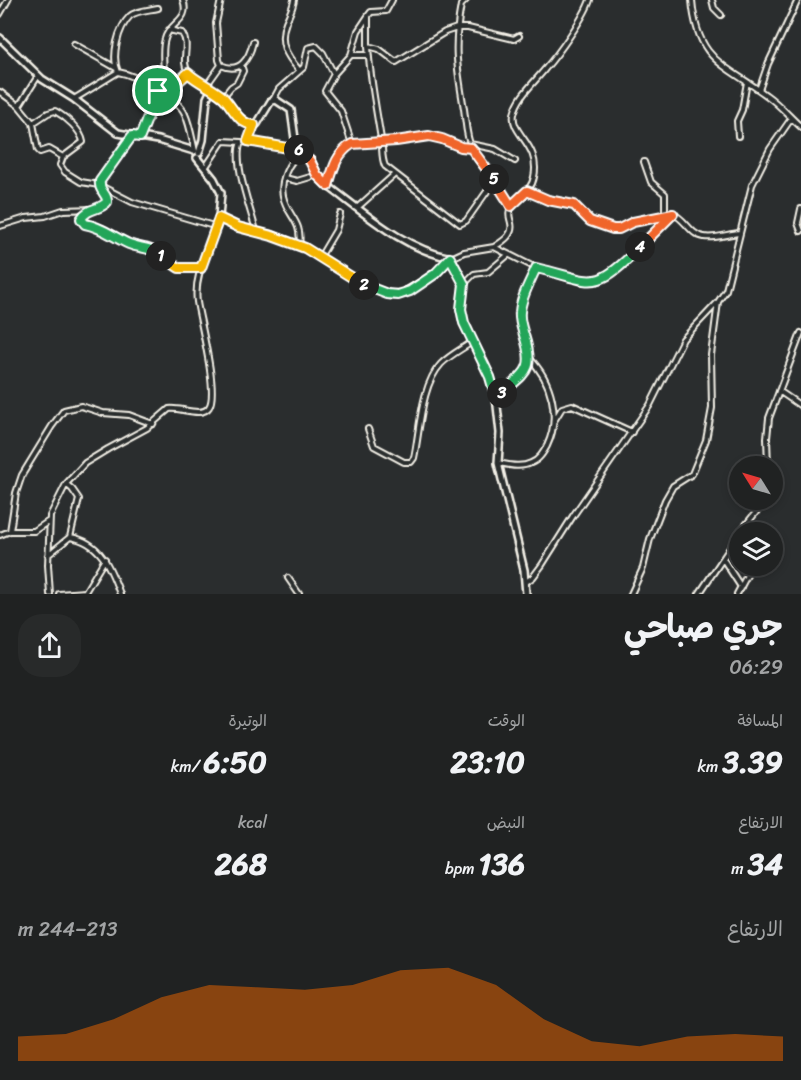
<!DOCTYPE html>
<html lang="ar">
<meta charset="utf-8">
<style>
:root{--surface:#202222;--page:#282a2a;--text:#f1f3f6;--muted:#a2a4a5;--line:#3d3f40;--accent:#b45309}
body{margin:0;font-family:Sriracha,"Playpen Sans Arabic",sans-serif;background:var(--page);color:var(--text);direction:rtl;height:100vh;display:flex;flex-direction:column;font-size:22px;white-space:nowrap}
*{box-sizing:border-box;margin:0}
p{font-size:20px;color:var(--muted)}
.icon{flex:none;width:33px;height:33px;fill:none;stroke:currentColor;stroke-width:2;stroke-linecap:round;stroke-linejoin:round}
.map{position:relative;height:594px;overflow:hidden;direction:ltr}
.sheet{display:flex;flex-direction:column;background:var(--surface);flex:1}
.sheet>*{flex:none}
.needle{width:39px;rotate:307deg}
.buttons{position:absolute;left:729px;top:456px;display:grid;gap:12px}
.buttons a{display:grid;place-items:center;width:54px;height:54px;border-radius:50%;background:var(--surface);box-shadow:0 3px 9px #0003,0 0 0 2px var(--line);font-size:30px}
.pin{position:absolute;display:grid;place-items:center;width:51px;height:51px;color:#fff;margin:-26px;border:3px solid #fff;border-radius:50%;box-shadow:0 2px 6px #0007}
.km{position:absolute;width:30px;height:30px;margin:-15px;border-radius:50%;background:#222;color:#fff;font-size:16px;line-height:30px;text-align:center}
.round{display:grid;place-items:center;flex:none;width:63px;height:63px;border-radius:24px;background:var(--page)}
.headline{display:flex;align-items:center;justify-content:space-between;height:102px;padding:0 18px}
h1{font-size:33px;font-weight:700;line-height:45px}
.figures{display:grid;grid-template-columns:repeat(3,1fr);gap:9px;height:102px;padding:6px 18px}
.figures div{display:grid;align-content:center}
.figures b{font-size:30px;font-weight:700}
.figures small{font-size:16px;font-weight:400}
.figures p{font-size:16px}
.chart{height:168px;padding:12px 18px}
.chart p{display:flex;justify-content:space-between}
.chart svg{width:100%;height:108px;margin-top:6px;fill:var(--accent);opacity:.7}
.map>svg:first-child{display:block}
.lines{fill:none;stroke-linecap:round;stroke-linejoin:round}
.street-casing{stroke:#f4f1e8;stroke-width:8}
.secondary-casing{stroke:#f4f1e8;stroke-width:10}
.street{stroke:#2a2d2e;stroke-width:4}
.secondary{stroke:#2a2d2e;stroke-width:5}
.split-1-casing{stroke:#fff;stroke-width:12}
.split-2-casing{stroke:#fff;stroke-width:12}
.split-3-casing{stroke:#fff;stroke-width:12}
.split-4-casing{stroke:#fff;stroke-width:12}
.split-5-casing{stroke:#fff;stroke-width:12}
.split-6-casing{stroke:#fff;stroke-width:12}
.split-7-casing{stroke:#fff;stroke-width:12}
.split-1{stroke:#22a559;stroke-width:8}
.split-2{stroke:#f5b400;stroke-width:8}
.split-3{stroke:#22a559;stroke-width:8}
.split-4{stroke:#22a559;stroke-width:8}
.split-5{stroke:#f0652b;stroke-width:8}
.split-6{stroke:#f0652b;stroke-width:8}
.split-7{stroke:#f5b400;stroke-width:8}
</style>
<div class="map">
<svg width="801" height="594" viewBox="0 0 801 594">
<rect width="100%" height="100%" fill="#2a2d2e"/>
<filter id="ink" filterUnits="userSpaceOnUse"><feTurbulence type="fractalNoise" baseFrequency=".0167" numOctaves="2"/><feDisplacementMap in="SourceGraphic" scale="12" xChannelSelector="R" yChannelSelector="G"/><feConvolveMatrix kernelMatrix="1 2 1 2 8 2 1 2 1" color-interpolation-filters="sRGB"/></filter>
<g filter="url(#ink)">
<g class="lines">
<g class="street-casing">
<path id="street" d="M 221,0 L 216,23 L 219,60 L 221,65 C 240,74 249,59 253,42
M 294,0 C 293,8 289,15 286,22 C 278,42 286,55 299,70
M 466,0 L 461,5 C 453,48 457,67 464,109 C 466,122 466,137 472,149 C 482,170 501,185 511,206
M 692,0 C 697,61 724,64 766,95 C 779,104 789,116 801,127
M 712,0 L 714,8 L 721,15
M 0,14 L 8,0
M 169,30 L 182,33 C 191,46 180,60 188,72 C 193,80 205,85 213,91
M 74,44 L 116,68
M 368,46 L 368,16 L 371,12 L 386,11 L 392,0
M 351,55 L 368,55
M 118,72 C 111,56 118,28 130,16 C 137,10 150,10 158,8
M 334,74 L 351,55 L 358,31 L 368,16
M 163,77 L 178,82 L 188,73
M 206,86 L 221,65
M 759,90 L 768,64 L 798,0
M 0,92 L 19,106 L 38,76
M 223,97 L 231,87 L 237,83 L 243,71 L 241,65
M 74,99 L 118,72 C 135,75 178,97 185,114 C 190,125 192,139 195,151
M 273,100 L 279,89 L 304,67 L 308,48 L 316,46 L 323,53 L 334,74 L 325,91 L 341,111 L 352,144
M 19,106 L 33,123 L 38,150 L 40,152 L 49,149 L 63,157
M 33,123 L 48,113 L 55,111 C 66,117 81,130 83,142 L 63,157 L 60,165 L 65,172 L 81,182 L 99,185 L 132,202 L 217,227
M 738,136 L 737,121 L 742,110 L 747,82
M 140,137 C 147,119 161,94 163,76 C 165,64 161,51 165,39 C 169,22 191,21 183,0
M 249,141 L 254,125
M 470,144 L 495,149 L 515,161
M 644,162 L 651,182 L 665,194 L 665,214
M 205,168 L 223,141 L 241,142
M 285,178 L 297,181 L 317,175
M 495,180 L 466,221 L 460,224 L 385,166 C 381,157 383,148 381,139 C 376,108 370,78 368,46 L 379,49 L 396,62 L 445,32 L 457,28 L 468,28 L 514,39 L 519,36
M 328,186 L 338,156 L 352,144 L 396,141 L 429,136 L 442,139 L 461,147 L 471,148
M 527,191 L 548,200 L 574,205 L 590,221 L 613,229 L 619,229 L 632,222 L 673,214 C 685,218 690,235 704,237 C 715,239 728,234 739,233
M 358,207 L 395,174
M 801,209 L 798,223 L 801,231
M 89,210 L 82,217 L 82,221 L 102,228 L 130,244 L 152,249 L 179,268 L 201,268
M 0,226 L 26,218 L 45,216 L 63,210 L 94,209 L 105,205 L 107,199 L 100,188 L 100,181 L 132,136
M 256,231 C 251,210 232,161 241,142 L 265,143 L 298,150
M 299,245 C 303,221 287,216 283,196 C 280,181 288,161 301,153
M 494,247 C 503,241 514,235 511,223 C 510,218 508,215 510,210 C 514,197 531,194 534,177 C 541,145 510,134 514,114 C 518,96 534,83 545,69 C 558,54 584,18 590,0
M 320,257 L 336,230 L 340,214
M 451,258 L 464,252 L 494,247 L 536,268 L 580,281 L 597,281 L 624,263 L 673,214
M 464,284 L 474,274 L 488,272 L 508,255
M 779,391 L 801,406
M 496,397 C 519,378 536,373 526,341 C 523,332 519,323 520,313 C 521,298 530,282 536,268
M 554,421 L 562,408 L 572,405 L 632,432
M 368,429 L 374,446 L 404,462 L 411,462 L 414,458 C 420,430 421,385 441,364 C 450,355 462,349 472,342
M 498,463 C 509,465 521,468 531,463 C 539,460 543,453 547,446 C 561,417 552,380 529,358
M 768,466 L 767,438 L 769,418 L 801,333
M 66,484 L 72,489 L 79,499 L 70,537
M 10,531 L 16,493 L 22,475 L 52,426 L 64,410 L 81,406 L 103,413 L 129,415 L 153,424
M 740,532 L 766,500
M 0,535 L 10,531 L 34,531 L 49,521
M 48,555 L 70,537 C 101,542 110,567 120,594
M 723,559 L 741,587
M 288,578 L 299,594
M 526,582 L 533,577 L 542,565 L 573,516 L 650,405 L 683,339 L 718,302 L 726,290 L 752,185 L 770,149 L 791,119
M 50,594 L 48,565 L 50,516 L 66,484 L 85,463 L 108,449 L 147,428 L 169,409 C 180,407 202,418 209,407 C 219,393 200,322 197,302 C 193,272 212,246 219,218
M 59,594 L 85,592 L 105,559
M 631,594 L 643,568 L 650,539 L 665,500 L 673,486 L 692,474 L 706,440 L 712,408 L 711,355 L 718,302
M 699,594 L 740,533
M 737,594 L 752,566"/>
</g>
<g class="secondary-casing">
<path id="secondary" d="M 0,38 L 42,79 L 74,99 L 118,133 L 158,140 L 194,151
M 199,153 L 203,140 L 207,98 L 210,92 L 213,91 C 230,98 234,118 251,125 L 257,124 L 271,101 L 276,100 L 291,110 L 296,146 L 301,153 L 311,161 L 317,175 L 328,186 C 366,214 404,249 451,258 L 464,284 L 461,309 L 464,323 L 490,377 L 496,397 L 500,433 L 498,463 L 524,570 L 526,594
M 197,158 L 214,179 L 221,193 L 219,218 L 238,227 L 272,235 L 305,248 L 366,286 L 392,295 L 403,293 L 426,280 L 438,271 L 451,258"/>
</g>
<use href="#street" class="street"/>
<use href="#secondary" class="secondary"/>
</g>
</g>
<g class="lines" filter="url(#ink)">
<g class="split-1-casing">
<path id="split-1" d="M 158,91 L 140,137 L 132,136 L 100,181 C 98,191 108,194 107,202 C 99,211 88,207 81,219 L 85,224 C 102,227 113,237 129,244 C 141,249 149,246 161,256"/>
</g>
<g class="split-2-casing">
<path id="split-2" d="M 161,256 L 179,268 L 201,268 L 219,218 L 238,227 L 272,236 L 305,248 L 364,285"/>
</g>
<g class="split-3-casing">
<path id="split-3" d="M 364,285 L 387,294 L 398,295 L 410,291 L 435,274 L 450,258 L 464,284 L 461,309 L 464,323 L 490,377 L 496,398 L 502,393"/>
</g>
<g class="split-4-casing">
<path id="split-4" d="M 502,393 C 527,371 535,370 524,335 C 522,328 519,320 520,312 C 521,297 530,282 536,268 C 594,281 593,295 640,247"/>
</g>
<g class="split-5-casing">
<path id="split-5" d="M 494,179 L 511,206 L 527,191 L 548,200 L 574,205 L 590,221 L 613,229 L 619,229 L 633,222 L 673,214 L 640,247"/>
</g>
<g class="split-6-casing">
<path id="split-6" d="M 299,150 L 310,161 L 317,175 L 328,186 C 333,169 336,154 352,144 L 396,141 L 429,136 L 442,139 L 461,147 L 471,148 L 494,179"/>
</g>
<g class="split-7-casing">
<path id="split-7" d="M 158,91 L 163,77 L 178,82 L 188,73 C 199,83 213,88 223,97 C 233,107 238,124 254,125 L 248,141 L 299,150"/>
</g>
<use href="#split-1" class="split-1"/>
<use href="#split-2" class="split-2"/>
<use href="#split-3" class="split-3"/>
<use href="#split-4" class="split-4"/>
<use href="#split-5" class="split-5"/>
<use href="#split-6" class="split-6"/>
<use href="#split-7" class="split-7"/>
</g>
</svg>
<div class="buttons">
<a><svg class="needle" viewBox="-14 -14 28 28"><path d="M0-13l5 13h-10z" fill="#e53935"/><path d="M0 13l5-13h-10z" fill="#a2a4a5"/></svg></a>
<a><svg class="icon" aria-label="layers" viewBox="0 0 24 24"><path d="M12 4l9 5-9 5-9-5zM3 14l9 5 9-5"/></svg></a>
</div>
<div class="pin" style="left:158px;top:91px;background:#1e9e55"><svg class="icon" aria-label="arrive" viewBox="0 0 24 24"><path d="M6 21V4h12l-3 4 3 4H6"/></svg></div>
<b class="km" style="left:161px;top:256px">1</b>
<b class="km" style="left:364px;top:285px">2</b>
<b class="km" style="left:502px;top:393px">3</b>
<b class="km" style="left:640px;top:247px">4</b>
<b class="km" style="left:494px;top:179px">5</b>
<b class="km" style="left:299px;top:150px">6</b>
</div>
<section class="sheet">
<div class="headline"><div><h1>جري صباحي</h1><p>06:29</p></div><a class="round"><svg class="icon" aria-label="share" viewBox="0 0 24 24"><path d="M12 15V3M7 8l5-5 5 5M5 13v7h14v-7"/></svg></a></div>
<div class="figures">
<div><p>المسافة</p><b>3.39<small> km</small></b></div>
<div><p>الوقت</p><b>23:10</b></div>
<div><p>الوتيرة</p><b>6:50<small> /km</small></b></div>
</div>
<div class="figures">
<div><p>الارتفاع</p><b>34<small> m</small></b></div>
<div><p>النبض</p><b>136<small> bpm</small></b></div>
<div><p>kcal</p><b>268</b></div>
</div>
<div class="chart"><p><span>الارتفاع</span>213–244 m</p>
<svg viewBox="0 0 160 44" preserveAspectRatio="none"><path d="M0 44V34L10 33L20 27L30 18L40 13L50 14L60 15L70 13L80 7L90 6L100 13L110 27L120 36L130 38L140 34L150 33L160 34V44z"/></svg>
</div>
</section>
